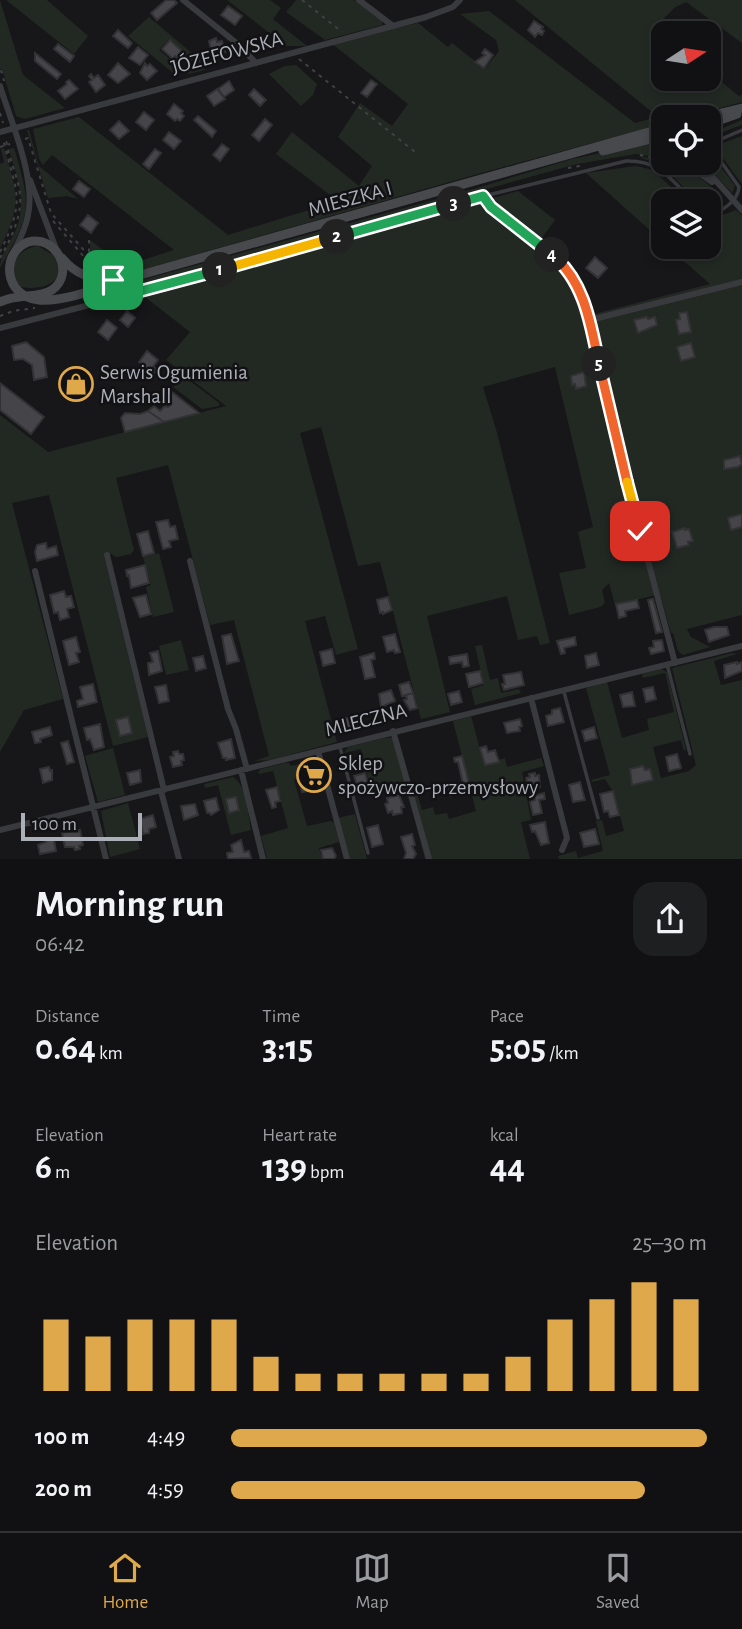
<!DOCTYPE html>
<meta charset="utf-8">
<style>
:root{--surface:#111113;--page:#1e1f21;--text:#f1f3f6;--muted:#9c9da0;--line:#303133;--accent:#dea84b}
body{margin:0;font-family:"Alegreya Sans",sans-serif;background:var(--page);color:var(--text);height:100vh;display:flex;flex-direction:column;font-size:26px;white-space:nowrap}
*{box-sizing:border-box;margin:0}
p{font-size:23px;color:var(--muted)}
.icon{flex:none;width:38px;height:38px;fill:none;stroke:currentColor;stroke-width:2;stroke-linecap:round;stroke-linejoin:round}
.map{position:relative;height:859px;overflow:hidden}
.panel{display:flex;flex-direction:column;background:var(--surface);flex:1}
.panel>*{flex:none}
.needle{width:46px;rotate:78deg}
.buttons{position:absolute;left:651px;top:21px;display:grid;gap:14px}
.buttons a{display:grid;place-items:center;width:70px;height:70px;border-radius:14px;background:var(--surface);box-shadow:0 4px 10px #0003,0 0 0 2px var(--line);font-size:35px}
.scale{position:absolute;left:21px;bottom:18px;width:121px;box-sizing:border-box;padding-left:7px;border:4px solid #abafb7;border-top:0;font-size:19px;line-height:24px;white-space:nowrap;color:#abafb7;-webkit-text-stroke:5px #121214;paint-order:stroke}
.pin{position:absolute;display:grid;place-items:center;width:60px;height:60px;color:#fff;margin:-30px;border-radius:14px;box-shadow:0 4px 10px #0006}
.km{position:absolute;width:35px;height:35px;margin:-18px;border-radius:50%;background:#222;color:#fff;font-size:19px;line-height:35px;text-align:center}
.round{display:grid;place-items:center;flex:none;width:74px;height:74px;border-radius:21px;background:var(--page)}
.summary{display:flex;align-items:center;justify-content:space-between;height:119px;padding:0 35px}
h1{font-size:38px;font-weight:600;line-height:52px}
.metrics{display:grid;grid-template-columns:repeat(3,1fr);gap:10px;height:119px;padding:7px 35px}
.metrics div{display:grid;align-content:center}
.metrics b{font-size:35px;font-weight:600}
.metrics small{font-size:19px;font-weight:400}
.metrics p{font-size:19px}
.chart{height:196px;padding:14px 35px}
.chart p{display:flex;justify-content:space-between}
.chart svg{width:100%;height:126px;margin-top:7px;stroke:var(--accent);stroke-width:6}
ul{padding:0 35px;list-style:none;font-size:23px}
li{display:grid;grid-template-columns:112px 84px 1fr;align-items:center;height:52px}
li i{height:18px;border-radius:9px;background:var(--accent)}
.dock{display:flex;justify-content:space-around;align-items:center;height:98px;border-top:2px solid var(--line);background:var(--surface);font-size:19px;color:var(--muted)}
.dock a{display:grid;justify-items:center;gap:4px}
.dock .selected{color:var(--accent)}
.map>svg:first-child{display:block}
.green{fill:#222923}
.building{fill:#454549;stroke:#323235;stroke-width:2}
.lines{fill:none;stroke-linecap:round;stroke-linejoin:round}
.path{stroke:#3f4145;stroke-width:2;stroke-dasharray:3.5 5;stroke-linecap:butt}
.lane{stroke:#393a3e;stroke-width:3.5}
.street{stroke:#393a3e;stroke-width:6}
.secondary{stroke:#47494d;stroke-width:9}
.split-1-casing{stroke:#fff;stroke-width:14}
.split-2-casing{stroke:#fff;stroke-width:14}
.split-3-casing{stroke:#fff;stroke-width:14}
.split-4-casing{stroke:#fff;stroke-width:14}
.split-5-casing{stroke:#fff;stroke-width:14}
.split-6-casing{stroke:#fff;stroke-width:14}
.split-7-casing{stroke:#fff;stroke-width:14}
.split-1{stroke:#22a559;stroke-width:9}
.split-2{stroke:#f5b400;stroke-width:9}
.split-3{stroke:#22a559;stroke-width:9}
.split-4{stroke:#22a559;stroke-width:9}
.split-5{stroke:#f0652b;stroke-width:9}
.split-6{stroke:#f0652b;stroke-width:9}
.split-7{stroke:#f5b400;stroke-width:9}
.labels{text-anchor:middle;dominant-baseline:central;stroke-width:5;stroke-linejoin:round;paint-order:stroke}
.street-label{font-size:21px;fill:#abafb7;stroke:#121214}
.poi-label{font-size:21px;fill:#abafb7;stroke:#121214;text-anchor:start}
</style>
<div class="map">
<svg width="742" height="859" viewBox="0 0 742 859">
<rect width="100%" height="100%" fill="#171719"/>
<path class="green" d="M 0,0 L 23,75 L 65,108 L 25,119 L 16,116 L 2,69 L 0,69 Z
M 6,0 L 47,0 L 88,36 L 74,54 Z
M 227,0 L 270,0 L 281,8 L 273,19 L 307,46 L 286,46 Z
M 296,0 L 354,0 L 382,21 L 382,25 L 325,40 L 286,12 Z
M 515,0 L 742,0 L 742,43 L 686,2 L 674,8 L 654,29 L 663,37 L 663,79 L 709,79 L 709,72 L 739,96 L 742,95 L 742,102 L 687,117 L 663,117 L 663,124 L 492,170 L 120,276 L 106,277 L 87,274 L 91,266 L 90,240 L 124,266 L 174,250 L 52,155 L 43,165 L 39,159 L 33,129 L 79,117 L 228,235 L 338,201 L 276,154 L 292,132 L 359,186 L 372,166 L 338,137 L 360,103 L 392,126 L 408,104 L 331,43 L 418,23 L 448,47 L 452,43 L 485,69 L 499,51 L 496,40 L 460,14 L 489,11 L 635,123 L 658,117 Z
M 149,17 L 200,60 L 205,70 L 188,74 L 187,64 L 190,58 L 169,39 L 159,50 L 179,67 L 178,77 L 128,36 Z
M 296,65 L 317,84 L 313,95 L 301,106 L 269,74 L 285,66 Z
M 742,120 L 742,125 C 686,143 716,156 735,186 L 732,193 L 704,163 L 709,163 L 709,134 Z
M 27,130 L 29,130 L 39,166 L 78,199 L 67,196 L 48,198 Z
M 742,136 L 742,184 L 722,157 L 720,148 L 723,143 Z
M 654,142 L 663,146 L 663,158 L 636,154 L 577,164 L 144,284 L 138,284 L 142,280 L 477,188 L 572,159 Z
M 4,148 C 17,193 23,204 0,248 L 0,164 L 4,162 L 1,149 Z
M 14,148 C 32,207 31,214 0,268 C 0,255 9,244 15,232 C 28,204 17,177 9,149 Z
M 639,157 L 652,158 L 663,163 L 681,163 L 718,192 L 722,200 L 720,207 L 709,210 L 709,201 L 697,201 L 663,166 Z
M 636,166 L 653,170 L 686,201 L 663,201 L 663,242 L 586,173 Z
M 518,191 L 555,220 L 541,239 L 568,260 L 566,263 L 493,202 L 493,198 Z
M 481,202 L 564,270 L 586,316 L 710,284 L 668,247 L 709,247 L 709,218 L 712,219 L 736,210 L 742,215 L 742,615 L 687,629 L 691,637 L 710,647 L 683,655 L 678,651 L 673,633 L 671,633 L 660,594 L 615,605 L 609,583 L 602,590 L 605,603 L 600,607 L 569,615 L 559,573 L 586,568 L 578,532 L 593,527 L 555,367 L 483,387 L 496,429 L 550,643 L 540,645 L 537,636 L 518,640 L 507,596 L 427,616 L 450,712 L 421,719 L 380,562 L 358,566 L 321,427 L 300,433 L 358,649 L 336,655 L 325,616 L 305,621 L 337,742 L 270,760 L 254,761 L 269,756 L 234,620 L 210,625 L 168,465 L 116,478 L 134,550 L 131,554 L 116,557 L 111,554 L 104,556 L 148,737 L 113,746 L 49,495 L 12,503 L 63,699 L 24,710 L 0,752 L 0,415 L 48,452 L 226,406 L 166,360 L 190,332 L 145,297 L 146,294 Z
M 38,246 L 53,255 C 69,282 44,291 21,287 C 6,270 15,249 38,246 Z
M 186,378 L 219,403 L 219,406 L 202,409 L 173,387 Z
M 159,553 L 174,612 L 153,617 L 146,587 L 151,585 L 143,557 Z
M 181,640 L 189,670 L 166,675 L 159,646 Z
M 482,645 L 490,680 L 498,678 L 501,693 L 519,689 L 521,693 L 475,705 L 471,689 L 484,685 L 475,646 Z
M 732,653 L 737,654 L 714,661 L 721,685 L 742,680 L 742,859 L 559,859 L 558,856 L 576,851 L 578,858 L 603,851 L 596,821 L 602,820 L 606,836 L 624,831 L 613,789 L 611,789 L 605,779 L 592,782 L 591,780 L 610,775 L 586,688 L 607,682 L 622,738 L 649,730 L 647,719 L 674,712 L 665,673 L 643,678 L 642,674 L 661,669 L 667,672 L 686,750 L 684,751 L 681,740 L 653,747 L 661,778 L 689,771 L 696,765 L 672,668 Z
M 471,716 L 484,764 L 505,758 L 507,767 L 541,758 L 544,766 L 522,772 L 531,820 L 521,822 L 530,859 L 425,859 L 409,798 L 404,795 L 402,787 L 372,794 L 361,749 L 344,753 L 348,747 L 384,738 L 398,737 L 413,791 L 416,790 L 422,810 L 433,807 L 435,815 L 447,813 L 449,819 L 476,811 L 453,721 Z
M 113,748 L 125,795 L 98,802 L 85,756 Z
M 285,763 L 289,763 L 291,766 L 301,764 L 302,769 L 294,780 L 307,826 L 331,821 L 334,823 L 339,842 L 319,848 L 322,859 L 267,859 L 261,836 L 288,828 L 273,771 L 259,774 L 258,772 L 261,769 Z
M 233,777 C 247,785 248,815 251,830 L 231,835 L 218,785 L 205,788 L 204,784 Z
M 128,803 L 140,849 L 110,857 L 101,811 Z
M 355,814 L 367,859 L 349,859 L 338,818 Z"/>
<path class="building" d="M 166,0 L 174,0 L 177,3 L 157,20 L 151,13 Z
M 228,6 L 242,16 L 235,25 L 221,15 Z
M 534,21 L 543,27 L 541,29 L 544,31 L 542,35 L 538,33 L 535,37 L 528,30 Z
M 118,30 L 132,43 L 128,48 L 113,36 Z
M 216,38 L 217,42 L 222,41 L 225,52 L 212,56 L 209,41 Z
M 170,40 L 186,55 L 181,61 L 175,56 L 173,59 L 162,49 Z
M 58,44 L 74,56 L 70,62 L 54,49 Z
M 138,47 L 148,55 L 140,65 L 129,58 Z
M 485,49 L 493,55 L 484,68 L 475,62 L 485,55 L 482,53 Z
M 35,53 L 61,74 L 57,79 L 35,61 Z
M 118,63 L 130,74 L 118,83 L 108,75 Z
M 145,63 L 147,66 L 150,64 L 157,71 L 147,80 L 140,73 Z
M 91,74 L 94,78 L 98,75 L 105,85 L 96,92 L 89,82 L 92,80 L 89,76 Z
M 69,80 L 78,89 L 65,99 L 58,91 L 67,84 L 66,82 Z
M 371,80 L 377,84 L 367,97 L 361,93 Z
M 229,81 L 234,90 L 224,97 L 218,89 Z
M 217,89 L 225,99 L 214,106 L 207,96 Z
M 254,89 L 266,100 L 260,106 L 249,95 Z
M 174,104 L 183,111 L 181,113 L 184,116 L 180,121 L 177,119 L 175,121 L 167,114 Z
M 144,112 L 154,120 L 146,130 L 136,122 Z
M 198,116 L 216,131 L 212,137 L 194,120 Z
M 265,119 L 272,125 L 259,141 L 252,135 Z
M 119,121 L 129,131 L 119,139 L 110,130 Z
M 169,132 L 181,141 L 174,149 L 163,140 Z
M 222,144 L 229,149 L 220,161 L 213,155 Z
M 155,149 L 161,153 L 149,169 L 143,164 Z
M 79,181 L 90,189 L 84,197 L 73,189 Z
M 88,215 L 98,223 L 91,233 L 80,225 Z
M 595,257 L 607,268 L 598,278 L 586,268 Z
M 127,311 L 135,318 L 128,327 L 120,320 Z
M 687,312 L 691,332 L 679,334 L 676,320 L 680,319 L 679,313 Z
M 647,317 L 648,319 L 655,317 L 657,325 L 638,333 L 634,320 Z
M 107,320 L 117,328 L 108,340 L 98,332 Z
M 26,342 L 44,357 L 47,377 L 34,380 L 32,365 L 23,359 L 14,360 L 12,346 Z
M 691,343 L 695,357 L 681,361 L 677,347 Z
M 147,351 L 158,360 L 153,367 L 157,369 L 153,374 L 139,362 Z
M 584,372 L 586,386 L 576,389 L 575,384 L 572,385 L 571,376 Z
M 0,383 L 44,417 L 31,434 L 0,410 Z
M 167,388 L 199,413 L 164,422 L 148,411 L 154,406 L 160,411 L 165,406 L 168,407 L 171,403 L 161,395 Z
M 148,411 L 164,422 L 125,432 L 121,418 L 125,413 L 140,414 Z
M 740,456 L 742,464 L 738,467 L 724,469 L 724,460 Z
M 742,514 L 742,527 L 731,530 L 728,518 Z
M 168,520 L 170,527 L 175,526 L 178,539 L 169,541 L 171,547 L 163,549 L 156,522 Z
M 685,528 L 685,530 L 689,529 L 693,541 L 688,542 L 689,545 L 677,548 L 672,532 Z
M 148,531 L 154,553 L 143,556 L 137,534 Z
M 46,543 L 47,549 L 56,546 L 58,555 L 37,561 L 35,552 L 37,545 Z
M 145,565 L 149,583 L 131,588 L 129,575 L 127,576 L 126,570 Z
M 64,591 L 66,597 L 71,596 L 74,607 L 67,609 L 69,617 L 60,620 L 58,612 L 54,613 L 50,595 Z
M 146,595 L 151,614 L 140,617 L 133,598 Z
M 388,597 L 392,610 L 383,614 L 383,612 L 380,613 L 377,600 Z
M 653,599 L 662,632 L 656,633 L 648,600 Z
M 637,600 L 639,608 L 625,611 L 626,616 L 619,618 L 616,604 Z
M 714,627 L 727,627 L 729,635 L 709,642 L 705,630 Z
M 231,634 L 239,661 L 227,664 L 222,636 Z
M 395,634 L 400,652 L 395,653 L 394,650 L 387,652 L 383,637 Z
M 76,637 L 80,652 L 76,653 L 79,662 L 69,665 L 63,641 Z
M 575,637 L 576,645 L 564,648 L 565,653 L 561,654 L 557,641 Z
M 662,640 L 664,651 L 651,654 L 649,648 L 654,647 L 653,641 Z
M 332,649 L 335,663 L 323,666 L 320,652 Z
M 158,651 L 162,671 L 149,675 L 148,663 L 153,662 L 150,653 Z
M 374,653 L 375,659 L 371,660 L 375,677 L 365,679 L 360,657 Z
M 596,653 L 599,665 L 587,668 L 585,656 Z
M 467,654 L 469,666 L 463,667 L 462,662 L 450,664 L 449,657 Z
M 203,656 L 206,668 L 196,671 L 193,658 Z
M 737,662 L 737,664 L 742,662 L 742,671 L 725,678 L 724,665 Z
M 480,671 L 483,683 L 469,687 L 466,674 Z
M 521,672 L 524,685 L 504,690 L 502,684 L 505,684 L 503,675 Z
M 409,682 L 413,693 L 402,696 L 399,685 Z
M 93,684 L 97,702 L 78,707 L 77,701 L 83,699 L 80,687 Z
M 166,685 L 169,701 L 159,703 L 155,687 Z
M 653,687 L 656,699 L 646,702 L 643,689 Z
M 391,690 L 395,701 L 381,707 L 379,694 Z
M 459,691 L 462,702 L 451,705 L 448,694 Z
M 632,692 L 635,706 L 623,707 L 620,695 Z
M 413,693 L 417,708 L 410,710 L 404,700 L 407,699 L 406,695 Z
M 560,708 L 564,722 L 548,726 L 546,716 L 552,714 L 552,710 Z
M 128,717 L 132,733 L 120,736 L 116,720 Z
M 349,717 L 352,728 L 341,732 L 338,721 Z
M 520,719 L 522,726 L 519,727 L 520,731 L 507,733 L 504,723 Z
M 100,724 L 104,747 L 94,750 L 90,739 L 87,740 L 84,728 Z
M 50,727 L 52,735 L 40,739 L 41,742 L 35,743 L 32,732 Z
M 594,727 L 597,738 L 585,741 L 582,731 Z
M 231,739 L 235,758 L 226,760 L 226,758 L 223,758 L 218,743 Z
M 68,741 L 74,762 L 67,764 L 61,743 Z
M 486,746 L 488,752 L 495,750 L 499,762 L 485,765 L 480,748 Z
M 178,751 L 179,754 L 183,754 L 184,760 L 181,761 L 182,765 L 173,767 L 170,757 L 174,756 L 173,752 Z
M 677,754 L 681,768 L 669,771 L 666,757 Z
M 462,756 L 469,783 L 463,784 L 458,762 L 455,762 L 454,758 Z
M 643,766 L 645,770 L 650,769 L 653,780 L 632,785 L 630,769 Z
M 49,767 L 50,771 L 52,770 L 52,780 L 43,783 L 40,769 Z
M 140,770 L 141,782 L 130,785 L 127,773 Z
M 315,771 L 320,789 L 302,792 L 300,782 L 312,779 L 310,772 Z
M 365,773 L 369,785 L 358,788 L 354,776 Z
M 535,773 L 535,776 L 539,775 L 540,787 L 529,790 L 526,778 L 530,777 L 529,774 Z
M 580,782 L 585,800 L 573,802 L 569,785 Z
M 452,783 L 453,787 L 467,783 L 469,791 L 450,796 L 448,784 Z
M 277,787 L 280,801 L 275,802 L 276,807 L 272,808 L 266,790 Z
M 613,791 L 619,815 L 610,817 L 608,811 L 604,812 L 600,794 Z
M 544,793 L 545,799 L 539,800 L 542,813 L 533,815 L 530,802 L 535,800 L 534,796 Z
M 399,795 L 404,807 L 401,807 L 402,813 L 393,815 L 392,811 L 388,813 L 385,804 L 388,803 L 387,798 Z
M 236,797 L 239,810 L 229,813 L 226,799 Z
M 216,798 L 219,810 L 211,815 L 210,813 L 207,813 L 204,801 Z
M 195,804 L 198,815 L 184,820 L 181,806 Z
M 153,815 L 156,827 L 149,829 L 149,833 L 143,834 L 140,819 Z
M 545,822 L 549,843 L 541,845 L 535,831 L 532,832 L 530,825 Z
M 378,825 L 383,844 L 372,847 L 367,828 Z
M 595,829 L 599,844 L 584,847 L 580,833 Z
M 80,830 L 83,845 L 79,846 L 80,849 L 75,850 L 74,847 L 65,847 L 62,833 Z
M 412,834 L 415,845 L 412,846 L 416,854 L 413,859 L 404,859 L 406,853 L 401,837 Z
M 45,839 L 54,840 L 56,851 L 40,854 L 38,845 L 46,842 Z
M 241,840 L 244,852 L 249,851 L 251,858 L 228,859 L 227,853 L 233,852 L 231,845 Z
M 332,848 L 336,856 L 334,859 L 323,859 L 321,850 Z"/>
<g class="lines">
<path class="path" d="M 302,0 L 342,32
M 299,59 L 415,152
M 1,70 L 4,81
M 0,113 L 3,123
M 25,139 L 28,138 L 51,213 L 89,256 L 88,269
M 0,147 L 10,144
M 640,155 L 663,160
M 568,168 L 580,166
M 53,221 L 85,258 L 83,265
M 89,240 L 89,253
M 0,252 C 27,198 16,193 3,139
M 0,258 C 12,237 24,213 19,188 C 16,172 8,156 6,139
M 0,316 L 13,311 L 35,308"/>
<path class="lane" d="M 709,214 C 722,212 738,201 739,187 L 717,156 L 714,148 L 719,140 L 742,130
M 151,289 L 468,200 L 626,161 C 660,160 670,179 693,201
M 667,664 L 690,754
M 564,692 L 598,818
M 340,747 L 368,853"/>
<path class="street" d="M 183,0 L 239,45 L 256,63
M 359,0 L 393,26
M 0,86 C 11,122 36,178 28,215 C 26,228 20,239 14,251
M 0,132 L 426,17 L 453,7 L 460,0
M 685,163 L 712,182
M 700,163 L 742,210
M 30,180 L 57,251
M 483,196 L 491,207 L 564,265 L 586,307 L 614,432 L 675,663
M 590,320 L 742,282
M 0,328 L 151,289
M 107,555 L 164,790
M 190,561 L 228,709 L 236,729 L 247,769
M 35,571 L 106,859
M 531,698 L 567,838 L 562,850
M 393,731 L 429,859
M 318,751 L 347,859
M 241,770 L 263,859
M 161,791 L 179,859
M 0,830 L 742,646"/>
<path class="secondary" d="M 705,117 L 742,108
M 709,124 L 737,114
M 603,151 L 663,136
M 62,258 C 76,275 92,280 114,279
M 0,302 C 18,293 39,299 52,290 C 76,273 56,234 28,242 C 0,253 4,297 39,300 C 67,302 107,285 133,277 L 663,128"/>
</g>
<g class="lines">
<g class="split-1-casing">
<path id="split-1" d="M 113,280 L 133,277 L 137,292 L 220,270"/>
</g>
<g class="split-2-casing">
<path id="split-2" d="M 220,270 L 337,237"/>
</g>
<g class="split-3-casing">
<path id="split-3" d="M 337,237 L 454,204"/>
</g>
<g class="split-4-casing">
<path id="split-4" d="M 454,204 L 483,196 L 491,207 L 552,255"/>
</g>
<g class="split-5-casing">
<path id="split-5" d="M 552,255 C 585,281 591,326 599,364"/>
</g>
<g class="split-6-casing">
<path id="split-6" d="M 599,364 L 627,482"/>
</g>
<g class="split-7-casing">
<path id="split-7" d="M 627,482 L 640,531"/>
</g>
<use href="#split-1" class="split-1"/>
<use href="#split-2" class="split-2"/>
<use href="#split-3" class="split-3"/>
<use href="#split-4" class="split-4"/>
<use href="#split-5" class="split-5"/>
<use href="#split-6" class="split-6"/>
<use href="#split-7" class="split-7"/>
</g>
<defs>
<g id="shop-ring" transform="scale(1.75)"><circle r="9.5" fill="#121214" stroke="#dea84b" stroke-width="1.5"/><path d="M-5-2.5h2.3a2.7 3.5 0 0 1 5.4 0H5L5.5 6h-11ZM-1.5-2.5h3a1.5 2.3 0 0 0-3 0Z" fill="#dea84b"/></g>
<g id="supermarket-ring" transform="scale(1.75)"><circle r="9.5" fill="#121214" stroke="#dea84b" stroke-width="1.5"/><path d="M-6-5.5h2.5l.6 2H6L4.5 2H-2.5L-4.4-4H-6ZM-1.5 3.2a1.3 1.3 0 1 0 .1 0ZM3 3.2a1.3 1.3 0 1 0 .1 0Z" fill="#dea84b"/></g>
</defs>
<g fill-rule="evenodd">
<use href="#shop-ring" x="76" y="384"/>
<use href="#supermarket-ring" x="314" y="775"/>
</g>
<g class="labels">
<g class="street-label">
<text transform="translate(227 53) rotate(-15)">JÓZEFOWSKA</text>
<text transform="translate(350 199) rotate(-15)">MIESZKA I</text>
<text transform="translate(366 720) rotate(-14)">MLECZNA</text>
</g>
<g class="poi-label">
<text x="100" y="372">Serwis Ogumienia<tspan x="100" dy="24">Marshall</tspan></text>
<text x="338" y="763">Sklep<tspan x="338" dy="24">spożywczo-przemysłowy</tspan></text>
</g>
</g>
</svg>
<div class="buttons">
<a><svg class="needle" viewBox="-14 -14 28 28"><path d="M0-13l5 13h-10z" fill="#e53935"/><path d="M0 13l5-13h-10z" fill="#9c9da0"/></svg></a>
<a><svg class="icon" aria-label="locate" viewBox="0 0 24 24"><circle cx="12" cy="12" r="6"/><path d="M12 2v4M12 18v4M2 12h4M18 12h4"/></svg></a>
<a><svg class="icon" aria-label="layers" viewBox="0 0 24 24"><path d="M12 4l9 5-9 5-9-5zM3 14l9 5 9-5"/></svg></a>
</div>
<div class="scale">100 m</div>
<div class="pin" style="left:113px;top:280px;background:#1e9e55"><svg class="icon" aria-label="arrive" viewBox="0 0 24 24"><path d="M6 21V4h12l-3 4 3 4H6"/></svg></div>
<div class="pin" style="left:640px;top:531px;background:#d93025"><svg class="icon" aria-label="check" viewBox="0 0 24 24"><path d="M5 12l5 5 9-10"/></svg></div>
<b class="km" style="left:220px;top:270px">1</b>
<b class="km" style="left:337px;top:237px">2</b>
<b class="km" style="left:454px;top:204px">3</b>
<b class="km" style="left:552px;top:255px">4</b>
<b class="km" style="left:599px;top:364px">5</b>
</div>
<section class="panel">
<div class="summary"><div><h1>Morning run</h1><p>06:42</p></div><a class="round"><svg class="icon" aria-label="share" viewBox="0 0 24 24"><path d="M12 15V3M7 8l5-5 5 5M5 13v7h14v-7"/></svg></a></div>
<div class="metrics">
<div><p>Distance</p><b>0.64<small> km</small></b></div>
<div><p>Time</p><b>3:15</b></div>
<div><p>Pace</p><b>5:05<small> /km</small></b></div>
</div>
<div class="metrics">
<div><p>Elevation</p><b>6<small> m</small></b></div>
<div><p>Heart rate</p><b>139<small> bpm</small></b></div>
<div><p>kcal</p><b>44</b></div>
</div>
<div class="chart"><p><span>Elevation</span>25–30 m</p>
<svg viewBox="0 0 160 44" preserveAspectRatio="none"><path d="M5 44V19M15 44V25M25 44V19M35 44V19M45 44V19M55 44V32M65 44V38M75 44V38M85 44V38M95 44V38M105 44V38M115 44V32M125 44V19M135 44V12M145 44V6M155 44V12"/></svg>
</div>
<ul>
<li><b>100 m</b>4:49<i style="width:100%"></i></li>
<li><b>200 m</b>4:59<i style="width:87%"></i></li>
</ul>
</section>
<nav class="dock">
<a class="selected"><svg class="icon" aria-label="home" viewBox="0 0 24 24"><path d="M3 11l9-7 9 7M6 9v11h12V9"/></svg>Home</a>
<a><svg class="icon" aria-label="map" viewBox="0 0 24 24"><path d="M3 6l6-2 6 2 6-2v14l-6 2-6-2-6 2zM9 4v14M15 6v14"/></svg>Map</a>
<a><svg class="icon" aria-label="saved" viewBox="0 0 24 24"><path d="M7 4h10v16l-5-4-5 4z"/></svg>Saved</a>
</nav>
